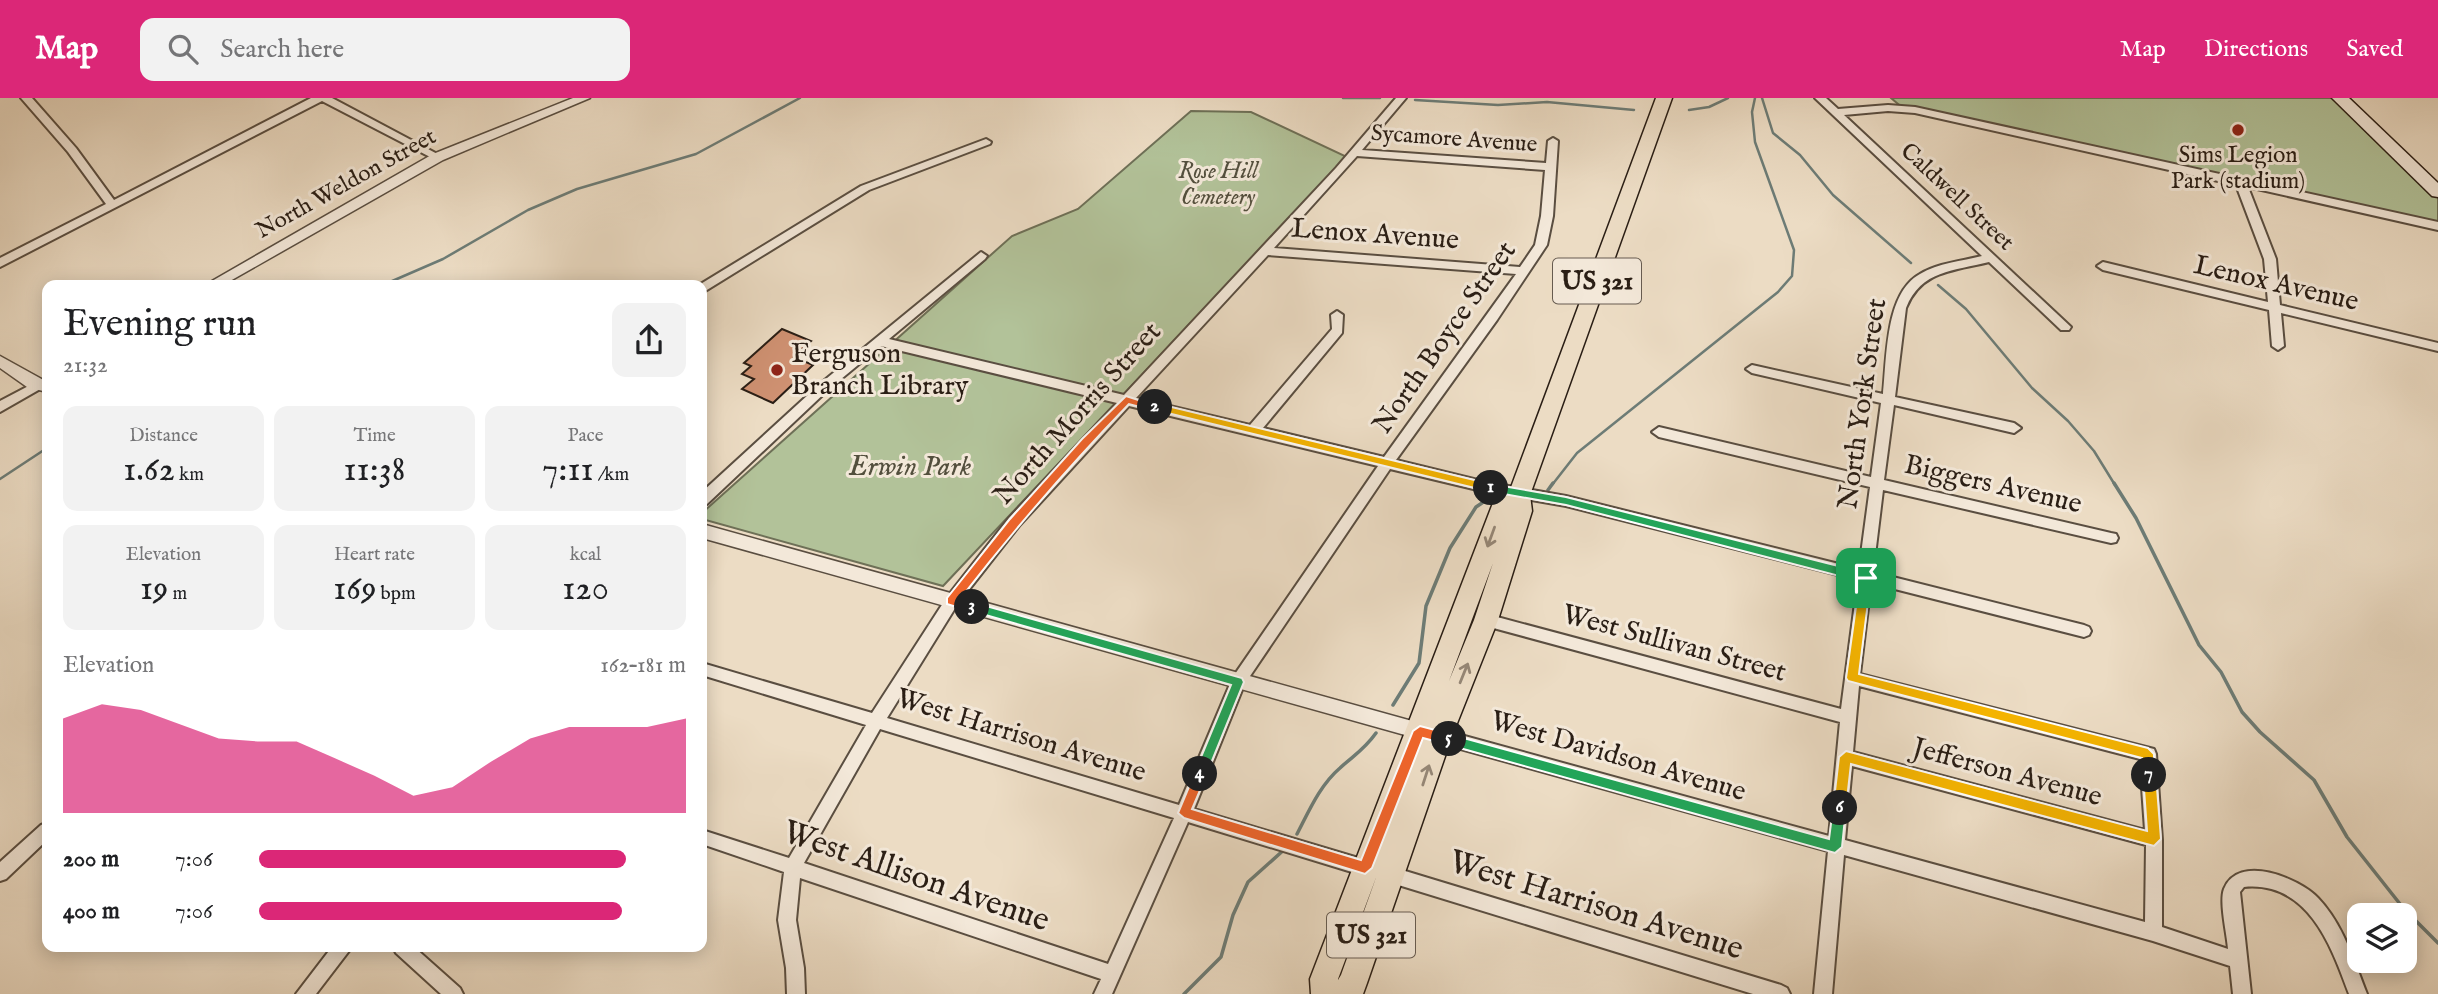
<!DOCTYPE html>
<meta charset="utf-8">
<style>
:root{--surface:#fff;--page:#f2f2f2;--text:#202124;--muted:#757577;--accent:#db2777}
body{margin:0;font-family:"IM FELL English",serif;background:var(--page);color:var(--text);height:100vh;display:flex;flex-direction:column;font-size:26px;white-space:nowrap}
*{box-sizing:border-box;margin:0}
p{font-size:23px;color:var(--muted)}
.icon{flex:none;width:38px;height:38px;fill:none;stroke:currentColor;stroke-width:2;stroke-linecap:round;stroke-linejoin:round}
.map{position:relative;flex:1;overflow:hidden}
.side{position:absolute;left:42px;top:182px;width:665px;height:672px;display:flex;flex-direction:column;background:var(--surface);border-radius:14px;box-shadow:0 4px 18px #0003}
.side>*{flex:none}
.fabs{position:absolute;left:2347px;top:805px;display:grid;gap:14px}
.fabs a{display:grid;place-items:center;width:70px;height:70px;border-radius:14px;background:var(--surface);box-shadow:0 4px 18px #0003;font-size:35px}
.pin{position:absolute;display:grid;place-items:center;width:60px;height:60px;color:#fff;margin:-30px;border-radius:14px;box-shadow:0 4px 10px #0006}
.km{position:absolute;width:35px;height:35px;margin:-18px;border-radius:50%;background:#222;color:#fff;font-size:19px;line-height:35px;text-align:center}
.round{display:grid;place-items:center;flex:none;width:74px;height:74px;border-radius:14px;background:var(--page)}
.overview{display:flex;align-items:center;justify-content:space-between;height:119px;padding:0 21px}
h1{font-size:38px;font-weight:600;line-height:52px}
.stats{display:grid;grid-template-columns:repeat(3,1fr);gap:10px;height:119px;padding:7px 21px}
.stats div{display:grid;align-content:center;border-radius:14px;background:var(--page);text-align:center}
.stats b{font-size:35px;font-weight:600}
.stats small{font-size:19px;font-weight:400}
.stats p{font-size:19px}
.chart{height:196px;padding:14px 21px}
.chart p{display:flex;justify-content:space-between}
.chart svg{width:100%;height:126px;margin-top:7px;fill:var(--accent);opacity:.7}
ul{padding:0 21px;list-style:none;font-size:23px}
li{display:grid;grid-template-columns:112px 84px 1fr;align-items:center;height:52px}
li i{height:18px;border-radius:9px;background:var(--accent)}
header{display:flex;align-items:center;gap:42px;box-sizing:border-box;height:98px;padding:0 35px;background:var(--accent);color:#fff}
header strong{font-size:33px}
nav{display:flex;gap:38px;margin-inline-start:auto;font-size:24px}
.search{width:490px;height:63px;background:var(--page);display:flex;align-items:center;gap:18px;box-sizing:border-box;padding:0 24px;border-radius:14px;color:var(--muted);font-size:26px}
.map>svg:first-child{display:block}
.green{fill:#b2c299;stroke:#6e7057;stroke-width:2}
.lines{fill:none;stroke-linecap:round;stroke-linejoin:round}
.stream-far1{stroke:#6d7c76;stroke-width:2.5}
.stream{stroke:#6d7c76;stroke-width:3.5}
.building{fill:#cf9172;stroke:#2a1e15;stroke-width:2}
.minor-casing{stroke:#5a4e41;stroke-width:4}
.tertiary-casing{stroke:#5a4e41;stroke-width:3}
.secondary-casing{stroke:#2a1e15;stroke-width:3}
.primary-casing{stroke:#2a1e15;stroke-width:3}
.minor{fill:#f3e8d9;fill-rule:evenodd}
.tertiary{fill:#f3e8d9;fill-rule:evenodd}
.secondary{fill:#f3e8d9;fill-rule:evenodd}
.primary{fill:#ecdcc4;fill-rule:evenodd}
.oneway{stroke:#958675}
.split-1{fill:#22a559;stroke:#fff;stroke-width:2}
.split-2{fill:#f5b400;stroke:#fff;stroke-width:2}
.split-3{fill:#f0652b;stroke:#fff;stroke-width:2}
.split-4{fill:#22a559;stroke:#fff;stroke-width:2}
.split-5{fill:#f0652b;stroke:#fff;stroke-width:2}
.split-6{fill:#22a559;stroke:#fff;stroke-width:2}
.split-7{fill:#f5b400;stroke:#fff;stroke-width:2}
.split-8{fill:#f5b400;stroke:#fff;stroke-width:2}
.poi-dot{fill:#8f2418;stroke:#f3e8d9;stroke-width:2.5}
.labels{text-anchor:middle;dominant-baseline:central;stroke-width:6;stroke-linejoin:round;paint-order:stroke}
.far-street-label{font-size:23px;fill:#2a1e15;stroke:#f3e8d9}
.far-poi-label{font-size:23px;fill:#2a1e15;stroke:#f3e8d9}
.far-park-label{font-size:23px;font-style:italic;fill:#534f3d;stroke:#f3e8d9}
.shield{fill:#f3e8d9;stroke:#665b50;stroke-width:2}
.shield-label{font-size:26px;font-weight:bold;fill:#2a1e15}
.street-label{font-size:28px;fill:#2a1e15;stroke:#f3e8d9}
.poi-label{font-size:28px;fill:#2a1e15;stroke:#f3e8d9;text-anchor:start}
.park-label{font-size:28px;font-style:italic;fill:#534f3d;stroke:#f3e8d9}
.near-street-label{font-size:33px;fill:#2a1e15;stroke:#f3e8d9}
</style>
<header>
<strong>Map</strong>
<div class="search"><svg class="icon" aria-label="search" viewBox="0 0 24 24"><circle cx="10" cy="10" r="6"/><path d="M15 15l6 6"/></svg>Search here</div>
<nav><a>Map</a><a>Directions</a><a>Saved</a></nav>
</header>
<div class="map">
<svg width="2438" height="896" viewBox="0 0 2438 896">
<rect width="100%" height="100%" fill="#ecdcc4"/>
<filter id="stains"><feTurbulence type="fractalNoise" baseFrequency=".00286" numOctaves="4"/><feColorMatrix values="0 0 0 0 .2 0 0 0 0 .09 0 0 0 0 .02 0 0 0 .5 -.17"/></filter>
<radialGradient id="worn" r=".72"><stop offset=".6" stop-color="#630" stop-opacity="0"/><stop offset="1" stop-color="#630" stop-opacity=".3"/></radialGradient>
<path class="green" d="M 1891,0 L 2340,0 L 2438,94 L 2438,128 L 1904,11 Z
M 1191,13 L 1251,14 L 1347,59 L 943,488 L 702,421 L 702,415 L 1012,138 L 1078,111 Z"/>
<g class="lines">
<path class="stream-far1" d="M 1343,0 L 1380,0
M 1762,0 L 1773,35 L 1800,57 L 1833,97 L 1911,165
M 1415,2 L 1498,7 L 1547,4 L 1634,12
M 1689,12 L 1709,9 L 1728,0
M 383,187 L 443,161 L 528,112 L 577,91 L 696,56 L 800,0
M 1938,187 L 1966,211 L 2032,290 L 2068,323 L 2094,353 L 2115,387
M 0,381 L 47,350
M 1552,387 L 1577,355 L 1778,194 L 1792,178 L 1794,152 L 1755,44 L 1752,14 L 1755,0"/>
<path class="stream" d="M 2114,385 L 2136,420 L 2199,547 L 2221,574 L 2242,614 L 2260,634 L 2314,682 L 2347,739 L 2404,811 L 2438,845
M 1548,392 L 1553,385
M 1393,607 L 1419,565 L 1426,508 L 1450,450 L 1476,409 L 1482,405
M 1297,736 C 1309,713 1320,687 1340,670 C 1354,657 1364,652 1376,635
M 1184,896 L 1221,859 L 1233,817 L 1248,784 L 1286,750"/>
</g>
<path class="building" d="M 782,231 L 811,243 L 794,259 L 813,267 L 773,305 L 742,291 L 754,281 L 742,276 L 751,268 L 744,265 Z"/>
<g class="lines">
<g class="minor-casing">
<path id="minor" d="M 21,0 L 32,0 L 76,50 L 114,102 L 311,0 L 332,0 L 443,59 L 442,61 L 434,61 L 322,3 L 0,169 L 0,160 L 106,106 L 68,54 Z
M 1396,0 L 1406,0 L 1362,52 L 1546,65 L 1548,43 L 1553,40 L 1558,43 L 1553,118 L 1547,147 L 1497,222 L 1396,362 L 1486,384 L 1566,398 L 1859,471 L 1870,389 L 1659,339 L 1652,334 L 1659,329 L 1871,379 L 1881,305 L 1752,275 L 1746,271 L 1752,267 L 1883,296 C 1887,260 1885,195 1920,176 C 1938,165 1962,163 1982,158 L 1815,0 L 1826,0 L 1838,11 L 1888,7 L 1915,9 L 2438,124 L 2438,132 L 2248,89 L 2276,161 L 2280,207 L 2438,245 L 2438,253 L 2281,215 L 2284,248 L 2278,252 L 2272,248 L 2269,212 L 2103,172 L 2097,168 L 2103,164 L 2268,204 L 2264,161 L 2236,87 L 1915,15 L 1888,13 L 1844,17 L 2071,229 L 2069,232 L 2061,232 L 1989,164 C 1954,173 1921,172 1906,210 L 1895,299 L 2014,325 L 2021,330 L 2014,335 L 1894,307 L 1884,382 L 2111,435 L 2116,436 L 2118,440 L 2116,444 L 2111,445 L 1883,392 L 1873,474 L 2084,527 L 2089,529 L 2091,533 L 2089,537 L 2084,539 L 1871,485 L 1860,576 L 2154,651 L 2156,656 L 2162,742 L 2162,829 L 2228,851 C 2227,836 2219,804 2224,791 C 2238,755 2299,780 2318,800 C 2343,826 2354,863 2367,896 L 2349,896 C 2331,847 2308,783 2244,789 L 2240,794 L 2251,896 L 2233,896 L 2230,868 L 2153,843 L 1844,757 L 1832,896 L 1814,896 L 1828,753 L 1439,645 L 1433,643 L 1431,638 L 1433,633 L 1439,631 L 1829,738 L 1840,624 L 1486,528 L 1481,526 L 1479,522 L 1481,518 L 1486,516 L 1841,611 L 1858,482 L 1566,408 L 1486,394 L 1390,371 L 1244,587 L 1194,711 L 1365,762 L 1371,765 L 1373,770 L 1371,775 L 1365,778 L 1188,724 L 1112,896 L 1094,896 L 1101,881 L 800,780 L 796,822 L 804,870 L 805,896 L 787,896 L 786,870 L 778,822 L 784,774 L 702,746 L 702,732 L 789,760 L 866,627 L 702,577 L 702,565 L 872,615 L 947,499 L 1009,420 L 1117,305 L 881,248 L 829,291 L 707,406 L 702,407 L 702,394 L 821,285 L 981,154 L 987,158 L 985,161 L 889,241 L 1124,297 L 1336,70 ZM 1357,58 L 1545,72 L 1541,118 L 1535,147 L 1520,169 L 1274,150 ZM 1268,157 L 1516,176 L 1384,359 L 1263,330 L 1342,235 L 1343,217 L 1337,213 L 1331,217 L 1332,231 L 1250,327 L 1136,300 ZM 1129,308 L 1378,368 L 1233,579 L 1179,707 L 887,620 L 957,507 L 1019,428 ZM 1859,588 L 2140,661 L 2145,732 L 1853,654 ZM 880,631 L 1174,720 L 1108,866 L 804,765 ZM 1852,668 L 2146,747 L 2145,824 L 1845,742 Z
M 986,41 L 991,44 L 990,46 L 869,92 L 702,195 L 702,187 L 699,187 L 861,88 Z
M 38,283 L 44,287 L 42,290 L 0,314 L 0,303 Z
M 47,725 L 47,742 L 6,781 L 0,783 L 0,764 L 41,727 Z
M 1392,769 L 1781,887 L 1787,890 L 1790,896 L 1753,896 L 1392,785 L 1386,783 L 1384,777 L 1386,771 Z
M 332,849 L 352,849 L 316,896 L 296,896 Z
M 393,849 L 414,849 L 460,890 L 463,896 L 441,896 L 396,855 Z"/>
</g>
<g class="tertiary-casing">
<path id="tertiary" d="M 573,0 L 590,0 L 443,62 L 223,187 L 205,187 L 433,56 Z
M 0,258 L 47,284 L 47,294 L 27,289 L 0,270 Z
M 702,426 L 1430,628 L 1437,630 L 1440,636 L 1437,642 L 1430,644 L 702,440 Z"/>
</g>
<g class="secondary-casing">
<path id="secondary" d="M 2332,0 L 2349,0 L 2438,85 L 2438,99 L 2432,98 Z"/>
</g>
<g class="primary-casing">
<path id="primary" d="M 1656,0 L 1672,0 L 1530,397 L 1532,413 L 1498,522 L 1452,638 L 1367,885 L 1363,896 L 1311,896 L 1310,881 L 1493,405 L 1496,399 L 1510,392 ZM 1493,465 L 1474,522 L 1449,583 ZM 1377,777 L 1341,877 L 1338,882 L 1338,881 Z"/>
</g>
<use href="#minor" class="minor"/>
<use href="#tertiary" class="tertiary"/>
<use href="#secondary" class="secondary"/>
<use href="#primary" class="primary"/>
</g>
<defs><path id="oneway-shaft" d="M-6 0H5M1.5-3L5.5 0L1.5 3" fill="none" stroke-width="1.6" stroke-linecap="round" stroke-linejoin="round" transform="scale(1.75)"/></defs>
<g class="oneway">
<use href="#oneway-shaft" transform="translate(1491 439) rotate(110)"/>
<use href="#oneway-shaft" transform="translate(1464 575) rotate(-68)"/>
<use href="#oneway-shaft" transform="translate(1426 677) rotate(-72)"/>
</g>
<path class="split-1" d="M 1491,386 L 1566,399 L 1866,475 L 1871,480 L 1866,485 L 1566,407 L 1487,393 L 1487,387 Z"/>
<path class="split-2" d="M 1155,305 L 1491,386 L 1497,390 L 1491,394 L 1151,311 L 1151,306 Z"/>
<path class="split-3" d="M 1126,298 L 1160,309 L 1155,313 L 1129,306 C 1069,368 1013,433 960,501 L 976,506 L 976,512 L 972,514 L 947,506 L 947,500 L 1010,421 L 1082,341 Z"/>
<path class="split-4" d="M 972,504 L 1242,580 L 1244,584 L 1205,680 L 1196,680 L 1194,676 L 1231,587 L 968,512 L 968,506 Z"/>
<path class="split-5" d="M 1420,628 L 1454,637 L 1455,641 L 1449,647 L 1423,640 L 1372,770 L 1365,776 L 1184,720 L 1178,715 L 1196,672 L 1200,670 L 1207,676 L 1192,711 L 1361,762 L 1413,633 Z"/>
<path class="split-6" d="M 1449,636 L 1829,741 L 1833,710 L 1840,704 L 1846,710 L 1842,749 L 1835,755 L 1449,647 L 1443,641 Z"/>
<path class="split-7" d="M 1846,653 L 2147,733 L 2143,677 L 2149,671 L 2156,677 L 2161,741 L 2154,748 L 1851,666 L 1846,710 L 1840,716 L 1833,710 L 1839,659 Z"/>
<path class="split-8" d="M 1866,475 L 1871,480 L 1859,576 L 2148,650 L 2154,656 L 2154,681 L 2145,681 L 2142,660 L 1848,583 L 1846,580 L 1860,480 Z"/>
<g class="poi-dot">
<circle cx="2238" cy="32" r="7"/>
<circle cx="777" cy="272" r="7"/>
</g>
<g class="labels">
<g class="far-street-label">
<text transform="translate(1454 41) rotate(4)">Sycamore Avenue</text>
<text transform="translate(346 86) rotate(-29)">North Weldon Street</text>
<text transform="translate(1957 99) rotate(43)">Caldwell Street</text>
</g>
<g class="far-poi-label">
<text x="2238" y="57">Sims Legion<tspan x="2238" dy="26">Park (stadium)</tspan></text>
</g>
<g class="far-park-label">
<text x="1218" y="73">Rose Hill<tspan x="1218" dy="26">Cemetery</tspan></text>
</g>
<g class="shield">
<rect x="1553" y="160.5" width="88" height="45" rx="5"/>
<rect x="1327" y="814.5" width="88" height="45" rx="5"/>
</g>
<g class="shield-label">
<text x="1597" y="183">US 321</text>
<text x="1371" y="837">US 321</text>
</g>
<g class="street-label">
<text transform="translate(1375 137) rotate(4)">Lenox Avenue</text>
<text transform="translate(2276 186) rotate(13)">Lenox Avenue</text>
<text transform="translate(1445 240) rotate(-55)">North Boyce Street</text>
<text transform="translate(1863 306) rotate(-82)">North York Street</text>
<text transform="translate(1078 316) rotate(-48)">North Morris Street</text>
<text transform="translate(1993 387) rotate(13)">Biggers Avenue</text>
<text transform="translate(1674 546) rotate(15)">West Sullivan Street</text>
<text transform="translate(1021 638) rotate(17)">West Harrison Avenue</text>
<text transform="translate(1618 659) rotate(16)">West Davidson Avenue</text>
<text transform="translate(2007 675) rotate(15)">Jefferson Avenue</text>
</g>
<g class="poi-label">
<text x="791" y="256">Ferguson<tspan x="791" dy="32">Branch Library</tspan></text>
</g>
<g class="park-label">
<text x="910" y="369">Erwin Park</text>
</g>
<g class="near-street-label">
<text transform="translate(916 779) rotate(19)">West Allison Avenue</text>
<text transform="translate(1596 808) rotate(17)">West Harrison Avenue</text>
</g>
</g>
<rect width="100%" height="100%" filter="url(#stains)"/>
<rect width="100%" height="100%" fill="url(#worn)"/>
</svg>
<div class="fabs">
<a><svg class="icon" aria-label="layers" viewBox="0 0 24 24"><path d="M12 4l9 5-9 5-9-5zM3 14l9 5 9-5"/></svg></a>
</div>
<div class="pin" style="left:1866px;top:480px;background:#1e9e55"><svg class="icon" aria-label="arrive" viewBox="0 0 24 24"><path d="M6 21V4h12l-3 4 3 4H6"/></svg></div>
<b class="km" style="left:1491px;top:390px">1</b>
<b class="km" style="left:1155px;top:309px">2</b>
<b class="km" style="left:972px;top:509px">3</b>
<b class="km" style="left:1200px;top:676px">4</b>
<b class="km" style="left:1449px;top:641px">5</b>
<b class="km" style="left:1840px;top:710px">6</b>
<b class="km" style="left:2149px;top:677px">7</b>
<section class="side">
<div class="overview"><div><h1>Evening run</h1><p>21:32</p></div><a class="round"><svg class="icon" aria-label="share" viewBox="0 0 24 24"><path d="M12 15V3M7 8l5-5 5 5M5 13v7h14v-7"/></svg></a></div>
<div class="stats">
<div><p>Distance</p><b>1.62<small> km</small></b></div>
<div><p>Time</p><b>11:38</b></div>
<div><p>Pace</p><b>7:11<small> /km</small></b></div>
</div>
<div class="stats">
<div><p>Elevation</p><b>19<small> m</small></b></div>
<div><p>Heart rate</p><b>169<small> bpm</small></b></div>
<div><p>kcal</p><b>120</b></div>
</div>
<div class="chart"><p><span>Elevation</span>162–181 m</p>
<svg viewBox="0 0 160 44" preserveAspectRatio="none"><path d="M0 44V11L10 6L20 8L30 13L40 18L50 19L60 19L70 25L80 31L90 38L100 35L110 26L120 18L130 14L140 14L150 14L160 11V44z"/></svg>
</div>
<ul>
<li><b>200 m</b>7:06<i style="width:86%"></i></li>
<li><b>400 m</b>7:06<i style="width:85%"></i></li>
</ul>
</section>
</div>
